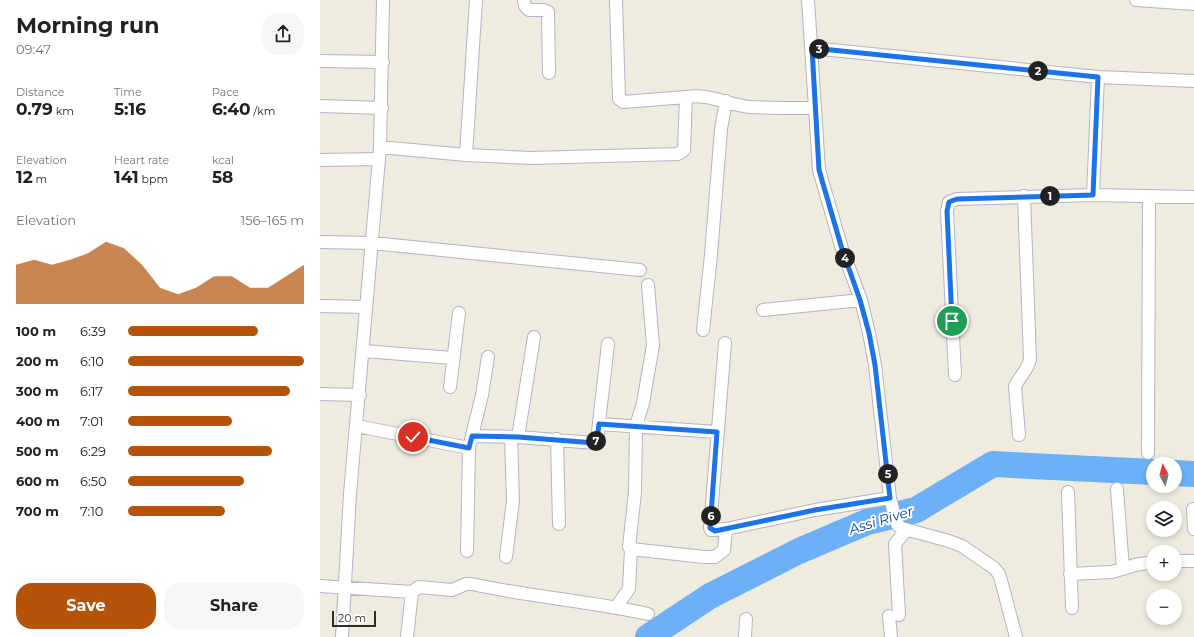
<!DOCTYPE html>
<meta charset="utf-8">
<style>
:root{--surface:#fff;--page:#f6f6f6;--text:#202124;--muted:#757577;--accent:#b45309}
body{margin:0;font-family:Montserrat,sans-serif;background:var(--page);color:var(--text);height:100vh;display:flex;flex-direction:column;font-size:15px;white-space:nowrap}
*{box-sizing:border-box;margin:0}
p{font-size:13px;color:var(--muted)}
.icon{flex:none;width:22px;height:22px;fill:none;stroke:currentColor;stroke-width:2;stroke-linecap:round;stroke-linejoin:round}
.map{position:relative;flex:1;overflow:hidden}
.sheet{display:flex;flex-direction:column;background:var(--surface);width:320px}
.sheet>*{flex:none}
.needle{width:26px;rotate:353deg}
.controls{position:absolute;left:826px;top:457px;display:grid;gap:8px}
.controls a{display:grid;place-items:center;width:36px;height:36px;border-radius:50%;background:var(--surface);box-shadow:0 2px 6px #0003;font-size:20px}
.scale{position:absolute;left:12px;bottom:10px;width:44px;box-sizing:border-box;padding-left:4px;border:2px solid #2d2d2d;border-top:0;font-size:11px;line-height:14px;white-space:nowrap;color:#2d2d2d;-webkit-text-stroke:3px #fff;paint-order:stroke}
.pin{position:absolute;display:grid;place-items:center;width:34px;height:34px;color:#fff;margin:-17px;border:2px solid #fff;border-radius:50%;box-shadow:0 1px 4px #0007}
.km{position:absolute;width:20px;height:20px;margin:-10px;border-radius:50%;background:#222;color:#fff;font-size:11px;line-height:20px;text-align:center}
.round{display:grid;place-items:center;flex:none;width:42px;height:42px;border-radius:16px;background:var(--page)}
.summary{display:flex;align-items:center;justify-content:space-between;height:68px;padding:0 16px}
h1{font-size:22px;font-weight:700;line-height:30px}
.metrics{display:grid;grid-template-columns:repeat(3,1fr);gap:6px;height:68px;padding:4px 16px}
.metrics div{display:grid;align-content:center}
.metrics b{font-size:17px;font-weight:700}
.metrics small{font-size:11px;font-weight:400}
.metrics p{font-size:11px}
.chart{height:112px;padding:8px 16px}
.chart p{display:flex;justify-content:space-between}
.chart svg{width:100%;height:72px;margin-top:4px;fill:var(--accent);opacity:.7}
.primary-button{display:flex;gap:8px;margin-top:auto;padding:8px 16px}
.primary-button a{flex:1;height:46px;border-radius:16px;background:var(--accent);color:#fff;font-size:16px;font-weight:700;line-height:46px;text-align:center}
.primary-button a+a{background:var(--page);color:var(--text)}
ul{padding:0 16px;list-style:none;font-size:13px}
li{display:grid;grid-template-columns:64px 48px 1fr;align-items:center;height:30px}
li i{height:10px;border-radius:5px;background:var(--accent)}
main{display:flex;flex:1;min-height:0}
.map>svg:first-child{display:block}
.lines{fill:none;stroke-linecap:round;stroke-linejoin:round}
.river{stroke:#6cb1f7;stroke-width:26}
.street-casing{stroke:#b3b3c1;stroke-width:14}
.street{stroke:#fff;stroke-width:12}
.route-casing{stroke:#fff;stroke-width:8}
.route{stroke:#1a73e8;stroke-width:5}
.labels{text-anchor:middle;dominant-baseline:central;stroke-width:4;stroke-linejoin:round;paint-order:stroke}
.water-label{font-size:14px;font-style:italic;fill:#054aa9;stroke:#fff}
</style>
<main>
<section class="sheet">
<div class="summary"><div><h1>Morning run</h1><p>09:47</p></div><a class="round"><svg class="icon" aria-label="share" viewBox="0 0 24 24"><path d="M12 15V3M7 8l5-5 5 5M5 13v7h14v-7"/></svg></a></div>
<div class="metrics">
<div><p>Distance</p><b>0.79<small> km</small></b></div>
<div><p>Time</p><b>5:16</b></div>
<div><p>Pace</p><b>6:40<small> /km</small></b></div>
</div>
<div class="metrics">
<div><p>Elevation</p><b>12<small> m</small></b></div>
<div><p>Heart rate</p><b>141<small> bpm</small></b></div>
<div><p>kcal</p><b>58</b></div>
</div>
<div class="chart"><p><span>Elevation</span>156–165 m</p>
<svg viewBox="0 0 160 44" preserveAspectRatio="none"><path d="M0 44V20L10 17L20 20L30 17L40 13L50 6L60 10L70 20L80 34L90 38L100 34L110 27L120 27L130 34L140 34L150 27L160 20V44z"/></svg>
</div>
<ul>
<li><b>100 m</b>6:39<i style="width:74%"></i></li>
<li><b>200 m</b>6:10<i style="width:100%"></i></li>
<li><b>300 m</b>6:17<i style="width:92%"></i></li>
<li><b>400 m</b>7:01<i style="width:59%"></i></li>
<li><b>500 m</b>6:29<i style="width:82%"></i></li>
<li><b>600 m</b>6:50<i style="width:66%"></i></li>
<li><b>700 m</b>7:10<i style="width:55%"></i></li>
</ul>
<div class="primary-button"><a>Save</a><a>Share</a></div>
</section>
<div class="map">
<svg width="874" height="637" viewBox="0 0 874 637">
<rect width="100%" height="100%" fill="#efecdf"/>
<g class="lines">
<path class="river" d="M 855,473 L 874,474
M 328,637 L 390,596 L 479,551 L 547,522 L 596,510 L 673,464 L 833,472"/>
<g class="street-casing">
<path id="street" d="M 204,0 L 205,6 L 209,10 L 223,10 L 228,12 L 229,73
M 296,0 L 299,99 L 303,102 L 366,97
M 488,0 L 499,170 L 522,249 L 541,300 L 549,333 L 555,365 L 570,498 L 577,524 L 581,528 L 629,541 L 642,546 L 674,568 L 679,574 L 682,584 L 696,637
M 816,0 L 874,4
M 492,48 L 778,77 L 874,81
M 0,61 L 63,62
M 778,77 L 773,195 L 874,197
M 0,106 L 62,108
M 60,147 L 146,155 L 211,158 L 358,154 L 364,150 L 366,97 C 389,93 407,105 430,107 C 451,108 474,108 495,108
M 146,155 L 156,0
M 0,160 L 59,159
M 0,242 L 52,243 L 320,270
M 328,285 L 333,345 L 323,403 L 316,426 L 315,492 L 309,547 L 311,549 L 384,557 L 395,557 L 404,550 L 406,529
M 0,306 L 46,307
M 443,310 L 541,300
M 383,330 L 391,255 L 401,129 L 406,101
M 405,343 L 390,528 L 391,530 L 406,529 L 495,510 L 570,498
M 44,351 L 132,358
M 635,375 L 627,211 L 629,202 L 637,199 L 773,195
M 130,387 L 139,313
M 0,394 L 40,395
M 279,424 L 397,432
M 37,426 L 149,448 L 162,395 L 168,357
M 699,435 L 695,386 C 700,376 708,370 710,359 L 704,196
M 152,436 L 198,437 L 275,443 L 277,440 L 288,344
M 198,437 L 214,337
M 237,439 L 239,524
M 828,453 L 829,196
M 797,489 L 803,569
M 748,492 L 752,608
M 873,509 L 874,529
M 147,551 L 149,448
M 186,557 L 193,501 L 191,437
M 855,561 L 874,561
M 750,574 L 792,572 L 815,565 L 833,562
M 0,586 L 92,592
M 296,607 L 309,589 L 311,549
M 579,615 L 575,544 L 586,530
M 569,616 L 571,637
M 22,637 L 30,494 L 60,147 L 63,0
M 87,637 L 92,592 L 99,587 L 132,590 L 146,584 L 152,584 C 210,597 270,601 328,614
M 425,637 L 426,619"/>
</g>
<use href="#street" class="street"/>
</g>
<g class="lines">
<g class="route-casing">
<path id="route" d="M 93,437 L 149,448 L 152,436 L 198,437 L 275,443 L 277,440 L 279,424 L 397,432 L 390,528 L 395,531 L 495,510 L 570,498 L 555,365 L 549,333 L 540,300 L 522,249 L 499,170 L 492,48 L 778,77 L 773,195 L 637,199 L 629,202 L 627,211 L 632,321"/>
</g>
<use href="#route" class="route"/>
</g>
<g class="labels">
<g class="water-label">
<text transform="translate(561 520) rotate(-17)">Assi River</text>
</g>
</g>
</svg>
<div class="controls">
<a><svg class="needle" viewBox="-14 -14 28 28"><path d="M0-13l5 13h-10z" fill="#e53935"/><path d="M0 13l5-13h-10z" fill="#757577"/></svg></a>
<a><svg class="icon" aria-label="layers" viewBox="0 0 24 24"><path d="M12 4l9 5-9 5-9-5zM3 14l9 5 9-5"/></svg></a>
<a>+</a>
<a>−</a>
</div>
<div class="scale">20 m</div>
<div class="pin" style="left:632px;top:321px;background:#1e9e55"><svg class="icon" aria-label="arrive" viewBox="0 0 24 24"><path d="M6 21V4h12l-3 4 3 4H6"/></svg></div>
<div class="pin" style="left:93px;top:437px;background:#d93025"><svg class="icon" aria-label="check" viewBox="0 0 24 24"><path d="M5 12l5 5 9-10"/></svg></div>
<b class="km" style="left:730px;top:196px">1</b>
<b class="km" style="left:718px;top:71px">2</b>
<b class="km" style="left:499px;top:49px">3</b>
<b class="km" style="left:525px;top:258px">4</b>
<b class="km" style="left:568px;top:474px">5</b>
<b class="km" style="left:391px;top:516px">6</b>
<b class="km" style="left:276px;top:441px">7</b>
</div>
</main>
